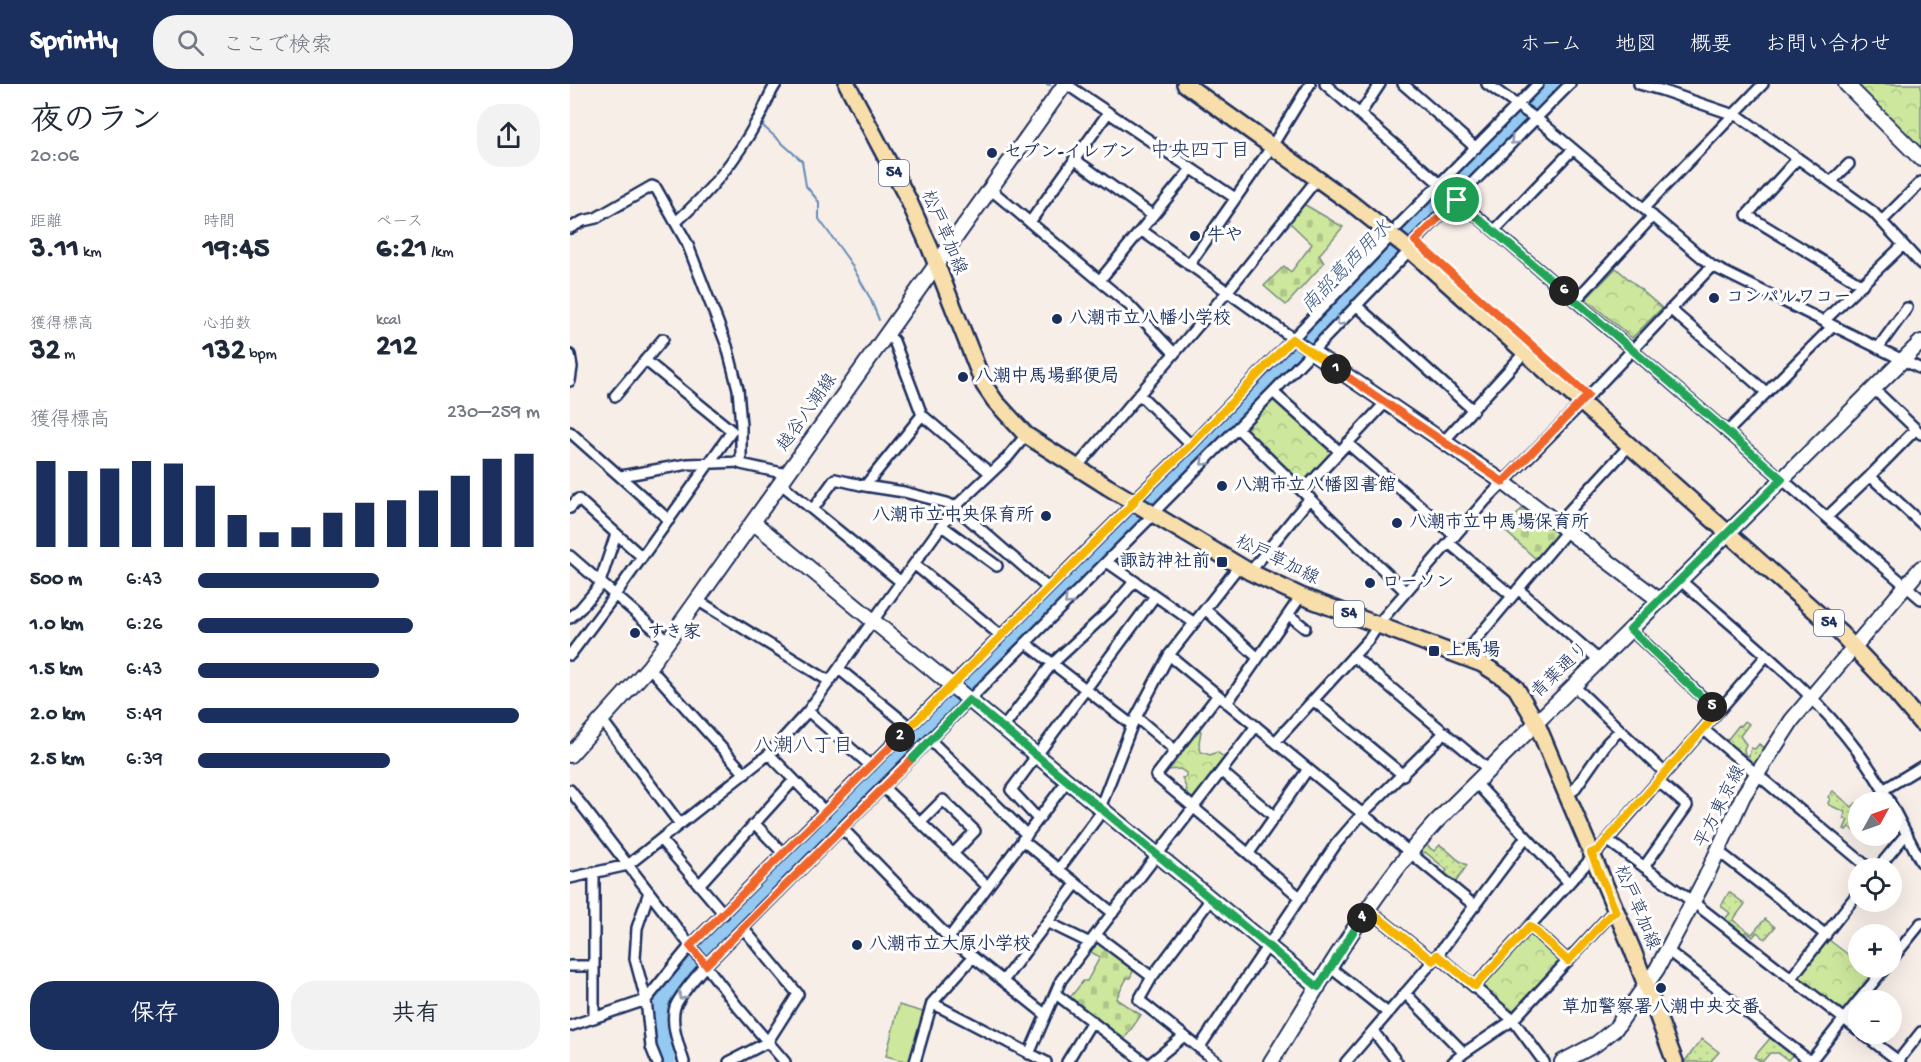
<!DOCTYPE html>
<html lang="ja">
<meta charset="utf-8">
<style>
:root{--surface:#fff;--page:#f2f2f3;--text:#1f2937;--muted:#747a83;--accent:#1b2f5e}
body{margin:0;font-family:"Gochi Hand","Klee One",sans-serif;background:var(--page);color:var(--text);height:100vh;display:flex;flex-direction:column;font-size:22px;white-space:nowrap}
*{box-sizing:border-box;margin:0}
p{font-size:20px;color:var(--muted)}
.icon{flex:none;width:33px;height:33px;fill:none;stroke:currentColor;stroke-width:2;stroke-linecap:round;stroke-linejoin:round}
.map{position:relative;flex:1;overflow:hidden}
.panel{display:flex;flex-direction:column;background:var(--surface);width:570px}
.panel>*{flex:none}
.needle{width:39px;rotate:50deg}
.controls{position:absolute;left:1278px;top:708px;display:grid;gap:12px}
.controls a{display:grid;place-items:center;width:54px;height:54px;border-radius:50%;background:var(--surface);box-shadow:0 6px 24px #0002;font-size:30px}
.pin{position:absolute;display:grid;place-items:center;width:51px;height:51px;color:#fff;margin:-26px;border:3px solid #fff;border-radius:50%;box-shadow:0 2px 6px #0007}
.km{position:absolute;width:30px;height:30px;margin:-15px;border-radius:50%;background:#222;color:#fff;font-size:16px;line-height:30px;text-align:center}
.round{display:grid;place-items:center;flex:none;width:63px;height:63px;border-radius:24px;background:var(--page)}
.summary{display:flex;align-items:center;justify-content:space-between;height:102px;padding:0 30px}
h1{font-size:33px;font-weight:700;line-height:45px}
.figures{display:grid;grid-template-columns:repeat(3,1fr);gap:9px;height:102px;padding:6px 30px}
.figures div{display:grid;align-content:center}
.figures b{font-size:30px;font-weight:700}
.figures small{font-size:16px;font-weight:400}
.figures p{font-size:16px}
.chart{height:168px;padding:12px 30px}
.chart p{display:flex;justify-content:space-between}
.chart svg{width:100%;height:108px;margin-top:6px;stroke:var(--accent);stroke-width:6}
.action{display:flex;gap:12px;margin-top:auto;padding:12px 30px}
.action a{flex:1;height:69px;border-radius:24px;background:var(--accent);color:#fff;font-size:24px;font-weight:700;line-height:69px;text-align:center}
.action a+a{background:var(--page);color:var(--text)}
ul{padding:0 30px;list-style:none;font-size:20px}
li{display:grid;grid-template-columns:96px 72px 1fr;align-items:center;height:45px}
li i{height:15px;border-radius:8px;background:var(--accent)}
header{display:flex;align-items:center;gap:36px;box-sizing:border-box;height:84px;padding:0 30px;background:var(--accent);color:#fff}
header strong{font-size:28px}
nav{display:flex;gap:33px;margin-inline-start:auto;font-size:21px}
.search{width:420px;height:54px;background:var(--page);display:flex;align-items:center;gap:15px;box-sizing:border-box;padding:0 21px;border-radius:24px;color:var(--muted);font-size:22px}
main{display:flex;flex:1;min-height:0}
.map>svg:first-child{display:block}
.grass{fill:#cde79d;stroke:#748b7e;stroke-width:1.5}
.forest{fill:url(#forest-crowns);stroke:#748b7e;stroke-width:1.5}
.cemetery{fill:url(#cemetery-stones);stroke:#748b7e;stroke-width:1.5}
.garden{fill:url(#garden-dots);stroke:#748b7e;stroke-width:1.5}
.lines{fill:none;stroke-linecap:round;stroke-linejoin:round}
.stream{stroke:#648bb7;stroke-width:2}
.river{stroke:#95c9f2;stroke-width:15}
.street-casing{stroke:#1b2f5e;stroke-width:14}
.secondary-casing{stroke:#1b2f5e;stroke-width:18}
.primary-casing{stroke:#1b2f5e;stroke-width:20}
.street{stroke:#fff;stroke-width:9}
.secondary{stroke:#fff;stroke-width:14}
.primary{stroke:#f8deab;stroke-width:15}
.oneway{stroke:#8d97ae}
.split-1-casing{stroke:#fff;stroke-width:12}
.split-2-casing{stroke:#fff;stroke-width:12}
.split-3-casing{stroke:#fff;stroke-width:12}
.split-4-casing{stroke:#fff;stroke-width:12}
.split-5-casing{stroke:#fff;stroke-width:12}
.split-6-casing{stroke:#fff;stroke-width:12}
.split-7-casing{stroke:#fff;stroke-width:12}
.split-1{stroke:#f0652b;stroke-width:8}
.split-2{stroke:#f5b400;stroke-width:8}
.split-3{stroke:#f0652b;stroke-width:8}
.split-4{stroke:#22a559;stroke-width:8}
.split-5{stroke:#f5b400;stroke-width:8}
.split-6{stroke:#22a559;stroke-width:8}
.split-7{stroke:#22a559;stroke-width:8}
.poi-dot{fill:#1b2f5e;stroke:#fff;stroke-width:2}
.labels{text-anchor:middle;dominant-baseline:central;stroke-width:6;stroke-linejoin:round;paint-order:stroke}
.shield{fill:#fff;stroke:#5f6d8e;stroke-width:1.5}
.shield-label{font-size:16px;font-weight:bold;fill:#1b2f5e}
.poi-label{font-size:18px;font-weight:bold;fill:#1b2f5e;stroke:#fff;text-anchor:start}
.street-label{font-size:18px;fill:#1b2f5e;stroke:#fff}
.neighbourhood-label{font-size:20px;fill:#1b2f5e;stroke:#fff}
.water-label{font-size:20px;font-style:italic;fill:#405d8a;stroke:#fff}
</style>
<header>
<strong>Sprintly</strong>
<div class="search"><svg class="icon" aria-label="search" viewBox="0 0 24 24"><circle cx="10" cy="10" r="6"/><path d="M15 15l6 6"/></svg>ここで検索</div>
<nav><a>ホーム</a><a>地図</a><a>概要</a><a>お問い合わせ</a></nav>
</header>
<main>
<section class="panel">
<div class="summary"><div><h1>夜のラン</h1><p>20:06</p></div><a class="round"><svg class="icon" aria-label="share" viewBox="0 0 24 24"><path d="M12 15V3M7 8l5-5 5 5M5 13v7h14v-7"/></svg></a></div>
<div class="figures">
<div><p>距離</p><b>3.11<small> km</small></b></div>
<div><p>時間</p><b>19:45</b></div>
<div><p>ペース</p><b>6:21<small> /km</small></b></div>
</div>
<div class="figures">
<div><p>獲得標高</p><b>32<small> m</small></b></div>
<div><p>心拍数</p><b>132<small> bpm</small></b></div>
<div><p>kcal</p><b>212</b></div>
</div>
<div class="chart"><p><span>獲得標高</span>230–259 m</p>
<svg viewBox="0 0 160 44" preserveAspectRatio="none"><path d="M5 44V9M15 44V13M25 44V12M35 44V9M45 44V10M55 44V19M65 44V31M75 44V38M85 44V36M95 44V30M105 44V26M115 44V25M125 44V21M135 44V15M145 44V8M155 44V6"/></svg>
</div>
<ul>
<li><b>500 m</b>6:43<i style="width:53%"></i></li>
<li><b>1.0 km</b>6:26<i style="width:63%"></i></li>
<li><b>1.5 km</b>6:43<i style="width:53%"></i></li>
<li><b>2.0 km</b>5:49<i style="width:94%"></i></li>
<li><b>2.5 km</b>6:39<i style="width:56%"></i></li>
</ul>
<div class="action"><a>保存</a><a>共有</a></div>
</section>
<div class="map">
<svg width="1351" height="978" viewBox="0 0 1351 978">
<defs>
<pattern id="forest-crowns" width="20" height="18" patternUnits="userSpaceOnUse" patternTransform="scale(1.5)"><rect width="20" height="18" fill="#cde79d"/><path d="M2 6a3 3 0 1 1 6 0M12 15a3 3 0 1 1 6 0" fill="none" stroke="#afc68a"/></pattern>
<pattern id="cemetery-stones" width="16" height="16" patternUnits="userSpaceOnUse" patternTransform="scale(1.5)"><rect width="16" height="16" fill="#cde79d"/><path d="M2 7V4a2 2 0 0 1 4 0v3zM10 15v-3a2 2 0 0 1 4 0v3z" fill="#afc68a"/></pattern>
<pattern id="garden-dots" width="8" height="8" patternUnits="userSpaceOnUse" patternTransform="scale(1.5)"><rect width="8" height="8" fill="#cde79d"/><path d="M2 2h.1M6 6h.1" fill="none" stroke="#afc68a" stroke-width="1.8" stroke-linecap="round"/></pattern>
</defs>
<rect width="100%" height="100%" fill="#f8eee8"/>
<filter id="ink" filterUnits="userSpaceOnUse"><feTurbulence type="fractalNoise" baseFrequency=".0167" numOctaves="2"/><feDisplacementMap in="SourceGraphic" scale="12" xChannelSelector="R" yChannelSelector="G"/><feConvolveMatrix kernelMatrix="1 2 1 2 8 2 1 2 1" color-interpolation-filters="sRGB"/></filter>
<g filter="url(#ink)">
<path class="grass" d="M 329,921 L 353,928 L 339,978 L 316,972 Z"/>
<path class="forest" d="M 1282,0 L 1351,0 L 1351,70 Z
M 1046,184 L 1092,224 L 1062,254 L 1016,215 Z
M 703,315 L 706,316 L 764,367 L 733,401 L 675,346 L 676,342 Z
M 628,646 L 631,647 L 629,659 L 631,668 L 640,671 L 647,668 L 655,674 L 622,716 L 615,709 L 617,706 L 612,694 L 616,693 L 616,689 L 610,685 L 598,686 L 600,681 L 625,648 Z
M 959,848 L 963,848 L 992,874 L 992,878 L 945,929 L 941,929 L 912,904 L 911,899 Z
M 1259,856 L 1288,878 L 1288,884 L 1296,884 L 1303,889 L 1303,893 L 1276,928 L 1272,928 L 1229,895 L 1228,891 L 1255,857 Z"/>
<path class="cemetery" d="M 732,119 L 773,143 L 749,171 L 754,179 L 716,221 L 694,202 L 714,182 L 721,188 L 742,160 L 718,137 Z
M 956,420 L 990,450 L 967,476 L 934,446 Z
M 527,856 L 564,885 L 560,894 L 557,894 L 546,915 L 571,931 L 553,957 L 499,915 L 513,897 L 517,897 L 530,873 L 519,867 Z"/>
<path class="garden" d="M 1175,637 L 1179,640 L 1170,652 L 1176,660 L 1174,665 L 1175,671 L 1179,672 L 1181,664 L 1185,665 L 1189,660 L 1197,665 L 1186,681 L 1182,682 L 1155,659 L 1169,641 L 1171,642 Z
M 1263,707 L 1282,723 L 1286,719 L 1288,721 L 1288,745 L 1286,748 L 1279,743 L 1276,746 L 1274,745 L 1278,736 L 1274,734 L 1275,728 L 1259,721 L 1258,719 L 1260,715 L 1258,713 Z
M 856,761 L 864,767 L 870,761 C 882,768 883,775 897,781 L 884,801 L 873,792 L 877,786 L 855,768 L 850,773 L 847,770 Z
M 1159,808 L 1175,820 L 1163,836 L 1182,850 L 1195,835 L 1205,843 L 1195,855 L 1187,848 L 1183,853 L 1176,848 L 1173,851 L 1154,836 L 1160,829 L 1151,822 Z
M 1202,952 L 1224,969 L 1218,976 L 1208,969 L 1200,969 L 1192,978 L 1184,973 Z
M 1132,955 L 1149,968 L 1140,978 L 1114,978 Z"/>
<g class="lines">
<path class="stream" d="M 476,0 L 480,1
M 203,15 L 213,0
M 200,20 L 193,42 L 232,77 L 236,102 L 249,118 L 249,135 L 280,178 L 300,214 L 309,236"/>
<path class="river" d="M 98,978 L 93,958 L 91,919 L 105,897 L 674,323 L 787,200 L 982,0"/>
<g class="street-casing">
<path id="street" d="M 496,0 L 665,114
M 755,0 L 870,100
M 833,0 L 906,64
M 917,0 L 972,39 L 1142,182 L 1351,285
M 1069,0 L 1091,6 L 1170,33 L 1303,128 L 1351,180
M 790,30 L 810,0
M 1228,74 L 1177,131 L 1292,201
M 504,75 L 582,131
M 1261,98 L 1279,80
M 420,105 L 560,222 L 604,269
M 887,115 L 1351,515
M 1074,124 L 1193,0
M 1312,137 L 1351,98
M 106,138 C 139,109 166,76 187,37 C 195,25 197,13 206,0
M 460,138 L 538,29
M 828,142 L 968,0
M 0,144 L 13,137 L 26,134 L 82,102 L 86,104 L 117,159 L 157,262 L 168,305 L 171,342 L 171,380 L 217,390
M 571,146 L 742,268
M 924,147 L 1003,65
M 845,157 L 1000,0
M 619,181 L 702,62 L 740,0
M 530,196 L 621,85
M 1005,217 L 1083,132
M 786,221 L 903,326
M 1100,225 L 1196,308
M 1256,239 L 1258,233 L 1333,161
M 316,250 L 324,257 L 352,331 L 420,389
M 1308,264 L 1337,224
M 0,271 L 2,283 L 0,297
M 1303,304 L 1351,350
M 703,308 L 769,367
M 569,310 L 621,361
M 45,312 L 93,255
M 667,344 L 836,508
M 0,348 L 99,436
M 1157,348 L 1258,247 L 1261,241
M 873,358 L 955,268
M 777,359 L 885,452
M 506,384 L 657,208 L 747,95
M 51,392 L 118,380 L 171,378
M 1300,392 L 1351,439
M 210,399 L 331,498
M 295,402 L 352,331
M 733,407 L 816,318
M 562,418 L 621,361 L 822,151
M 0,424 L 8,415 L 72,473
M 243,425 L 265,395 L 295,402 L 334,408 L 377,419 L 385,423 L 478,504
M 1257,433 L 1300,392 L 1346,345
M 988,439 L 1059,362
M 372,442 L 427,482
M 879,459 L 942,512
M 0,472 L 98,557
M 537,478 L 623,538
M 344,480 L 430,551
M 680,488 L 740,414
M 1110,496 C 1186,563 1272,627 1320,718
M 30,498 L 46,450
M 948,505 L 1029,576
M 127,516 L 259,597
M 635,525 L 688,574
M 719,531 L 735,544
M 0,534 L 11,524 L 32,499
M 1060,545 L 1148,628
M 456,559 L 562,641
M 0,571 L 45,511 L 162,347 L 75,276
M 599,571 L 905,822
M 783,572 L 918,685
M 892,572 L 997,447
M 79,583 L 175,690
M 269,585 L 340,643
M 1003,601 L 1095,689
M 648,611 L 586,692 L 731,814
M 743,616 L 833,691
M 657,619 L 731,512
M 238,627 L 301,682
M 566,633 L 606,667
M 32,636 L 110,740
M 433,644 L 482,580 L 539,527 L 564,498
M 1133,645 L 1299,784
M 360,656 L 457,751
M 705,658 L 799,555 L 814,533 L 916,416 L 1012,319 L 1142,182
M 199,670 L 255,728
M 652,688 L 705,733
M 905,698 L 999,799
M 313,703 L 417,802
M 0,706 L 167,922 L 215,978
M 1313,706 L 1351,683
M 997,710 L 1004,706 L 1037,659 L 1050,646
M 1322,722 L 1351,778
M 530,724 L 562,641 L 599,571 L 669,482
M 468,735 L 441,706 L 585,512
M 350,739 L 373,716 L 405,747 L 383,770
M 185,740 L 213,769
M 272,744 L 379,854 L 476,931
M 91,756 L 154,830
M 452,756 L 543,829
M 1037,756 L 1123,818 L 1288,946
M 1148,767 L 1256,851
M 679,769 L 738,685
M 1021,769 L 1028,767 L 1196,572
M 1074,783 L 1117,722 L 1088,697
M 1308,784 L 1333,754 L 1338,752
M 488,786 L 533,726
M 0,794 L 58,781 L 199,670 L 238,627 L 385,423 L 438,373 L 456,351
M 129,801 L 224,696
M 79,808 L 67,844 L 65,875 L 76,916 L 81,963 L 87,978
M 641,815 L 582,893 L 569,916 L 647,978
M 798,825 L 863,877
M 477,838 L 520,859
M 960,842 L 998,877
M 526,851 L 582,893
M 379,854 L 497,697
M 1097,866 L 1241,978
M 867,871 L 943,936 L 974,978
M 1322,875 L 1351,839
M 0,882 L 24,882
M 761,884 L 818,929
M 1221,894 L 1288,809
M 433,897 L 506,800
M 905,902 L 1018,778 L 1024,776
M 835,909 L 894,969 L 943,936 L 1040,831 L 1046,828
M 486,910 L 574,978
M 1289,916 L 1315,884
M 362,919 L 476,978
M 24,934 L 24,788
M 0,942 L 76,916 L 120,862 L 564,419
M 803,947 L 827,978
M 1293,950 L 1330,978
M 629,964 L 766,760 L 792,730 L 875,648
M 459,970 L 491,896 L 686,642
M 1328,977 L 1351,948
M 114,978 C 109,962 100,940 105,923 C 110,910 127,892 136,881 L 577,437 L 590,422 L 703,308 L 840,166
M 159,978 L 192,961 L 200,954 L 228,910 L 173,844
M 345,978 L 362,919 L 403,873
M 497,978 L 522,937
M 582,978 L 614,952
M 776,978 L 863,877 L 956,753
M 883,978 L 894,969
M 1240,978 L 1288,917"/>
</g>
<g class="secondary-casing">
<path id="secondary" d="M 1276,0 L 1351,75
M 742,268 L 933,398 L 1089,516
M 183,438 L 748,903
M 0,671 L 79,583 L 98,557 L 495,0
M 701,978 C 752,896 800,811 865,739 L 1351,258
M 992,978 L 1026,960 L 1045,945 L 1087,885 L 1135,795 L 1173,712 L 1222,636 L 1351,484"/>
</g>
<g class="primary-casing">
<path id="primary" d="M 277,0 L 338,115 L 360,164 L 414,301 L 425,317 L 456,351 L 538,403 L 680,488 L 731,512 L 912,580 L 934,594 L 946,604 L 966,638 L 1063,867 L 1105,978
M 615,0 L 781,119 L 840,166 L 1270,549 L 1312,593 L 1351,639"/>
</g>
<use href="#street" class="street"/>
<use href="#secondary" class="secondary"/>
<use href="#primary" class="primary"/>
</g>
<defs><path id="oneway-chevron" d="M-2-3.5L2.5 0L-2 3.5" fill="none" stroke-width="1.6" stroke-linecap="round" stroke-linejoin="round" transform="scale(1.5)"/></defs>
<g class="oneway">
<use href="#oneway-chevron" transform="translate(944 57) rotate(135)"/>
<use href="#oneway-chevron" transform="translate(770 238) rotate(134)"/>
<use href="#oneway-chevron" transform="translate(634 378) rotate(135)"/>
<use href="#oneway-chevron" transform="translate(498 517) rotate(135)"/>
<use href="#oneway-chevron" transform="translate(112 912) rotate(126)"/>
</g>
</g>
<g class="lines" filter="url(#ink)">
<g class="split-1-casing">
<path id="split-1" d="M 766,285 L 933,398 L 1018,311 L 845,157 L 887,116"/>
</g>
<g class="split-2-casing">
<path id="split-2" d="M 330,653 L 564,419 L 562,418 L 621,361 L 722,255 L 766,285"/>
</g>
<g class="split-3-casing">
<path id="split-3" d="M 330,653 L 120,862 L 136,881 L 343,674"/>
</g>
<g class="split-4-casing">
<path id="split-4" d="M 343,674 L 399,616 L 748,903 L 792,834"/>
</g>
<g class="split-5-casing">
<path id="split-5" d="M 792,834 L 798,825 L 863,877 L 867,871 L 905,902 L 960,842 L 998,877 L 1040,831 L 1046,828 L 1021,769 L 1028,766 L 1148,628 L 1142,623"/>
</g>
<g class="split-6-casing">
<path id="split-6" d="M 994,207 L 1212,395 L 1060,545 L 1142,623"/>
</g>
<g class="split-7-casing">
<path id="split-7" d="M 887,116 L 994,207"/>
</g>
<use href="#split-1" class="split-1"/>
<use href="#split-2" class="split-2"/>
<use href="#split-3" class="split-3"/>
<use href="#split-4" class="split-4"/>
<use href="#split-5" class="split-5"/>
<use href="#split-6" class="split-6"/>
<use href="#split-7" class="split-7"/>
</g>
<g class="poi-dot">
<circle cx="422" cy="69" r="6"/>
<circle cx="625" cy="152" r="6"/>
<circle cx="1144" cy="214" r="6"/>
<circle cx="487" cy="235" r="6"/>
<circle cx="393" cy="293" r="6"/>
<circle cx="652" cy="402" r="6"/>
<circle cx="476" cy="432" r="6"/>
<circle cx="827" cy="439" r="6"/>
<rect x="646" y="472" width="12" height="12" rx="3"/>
<circle cx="800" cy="499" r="6"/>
<circle cx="65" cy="549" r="6"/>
<rect x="858" y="561" width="12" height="12" rx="3"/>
<circle cx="287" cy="861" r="6"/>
<circle cx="1091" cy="904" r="6"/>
</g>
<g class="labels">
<g class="shield">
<rect x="309" y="76" width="30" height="26" rx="4.5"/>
<rect x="764" y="517" width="30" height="26" rx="4.5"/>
<rect x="1244" y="526" width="30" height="26" rx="4.5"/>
</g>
<g class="shield-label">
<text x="324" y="89">54</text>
<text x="779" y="530">54</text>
<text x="1259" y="539">54</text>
</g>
<g class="poi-label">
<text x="434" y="69">セブン-イレブン</text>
<text x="637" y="152">牛や</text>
<text x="1156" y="214">コンパルワコー</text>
<text x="499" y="235">八潮市立八幡小学校</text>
<text x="405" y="293">八潮中馬場郵便局</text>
<text x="664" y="402">八潮市立八幡図書館</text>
<text x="464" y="432" text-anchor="end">八潮市立中央保育所</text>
<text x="839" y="439">八潮市立中馬場保育所</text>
<text x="640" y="478" text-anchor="end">諏訪神社前</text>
<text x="812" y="499">ローソン</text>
<text x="77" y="549">すき家</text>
<text x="876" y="567">上馬場</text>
<text x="299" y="861">八潮市立大原小学校</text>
<text x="1091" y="924" text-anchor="middle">草加警察署八潮中央交番</text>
</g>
<g class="street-label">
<text transform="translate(373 149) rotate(67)">松戸草加線</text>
<text transform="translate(238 329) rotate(-55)">越谷八潮線</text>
<text transform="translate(707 477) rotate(26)">松戸草加線</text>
<text transform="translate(991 587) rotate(-44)">青葉通り</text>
<text transform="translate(1151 723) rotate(-63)">平方東京線</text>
<text transform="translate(1066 824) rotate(67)">松戸草加線</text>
</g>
<g class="neighbourhood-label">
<text x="630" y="68">中央四丁目</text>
<text x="233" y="663">八潮八丁目</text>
</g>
<g class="water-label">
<text transform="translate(778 184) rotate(-46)">南部葛西用水</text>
</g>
</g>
</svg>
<div class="controls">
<a><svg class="needle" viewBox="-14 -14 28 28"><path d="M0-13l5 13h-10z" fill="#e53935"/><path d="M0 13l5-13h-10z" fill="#747a83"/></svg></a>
<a><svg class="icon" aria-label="locate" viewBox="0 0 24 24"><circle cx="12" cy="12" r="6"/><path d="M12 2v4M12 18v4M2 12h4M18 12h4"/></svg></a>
<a>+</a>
<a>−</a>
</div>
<div class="pin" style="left:887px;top:116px;background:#1e9e55"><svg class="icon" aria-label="arrive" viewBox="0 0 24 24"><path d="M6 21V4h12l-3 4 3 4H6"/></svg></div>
<b class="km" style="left:766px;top:285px">1</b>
<b class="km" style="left:330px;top:653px">2</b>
<b class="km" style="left:792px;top:834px">4</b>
<b class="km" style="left:1142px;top:623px">5</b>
<b class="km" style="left:994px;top:207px">6</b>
</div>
</main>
